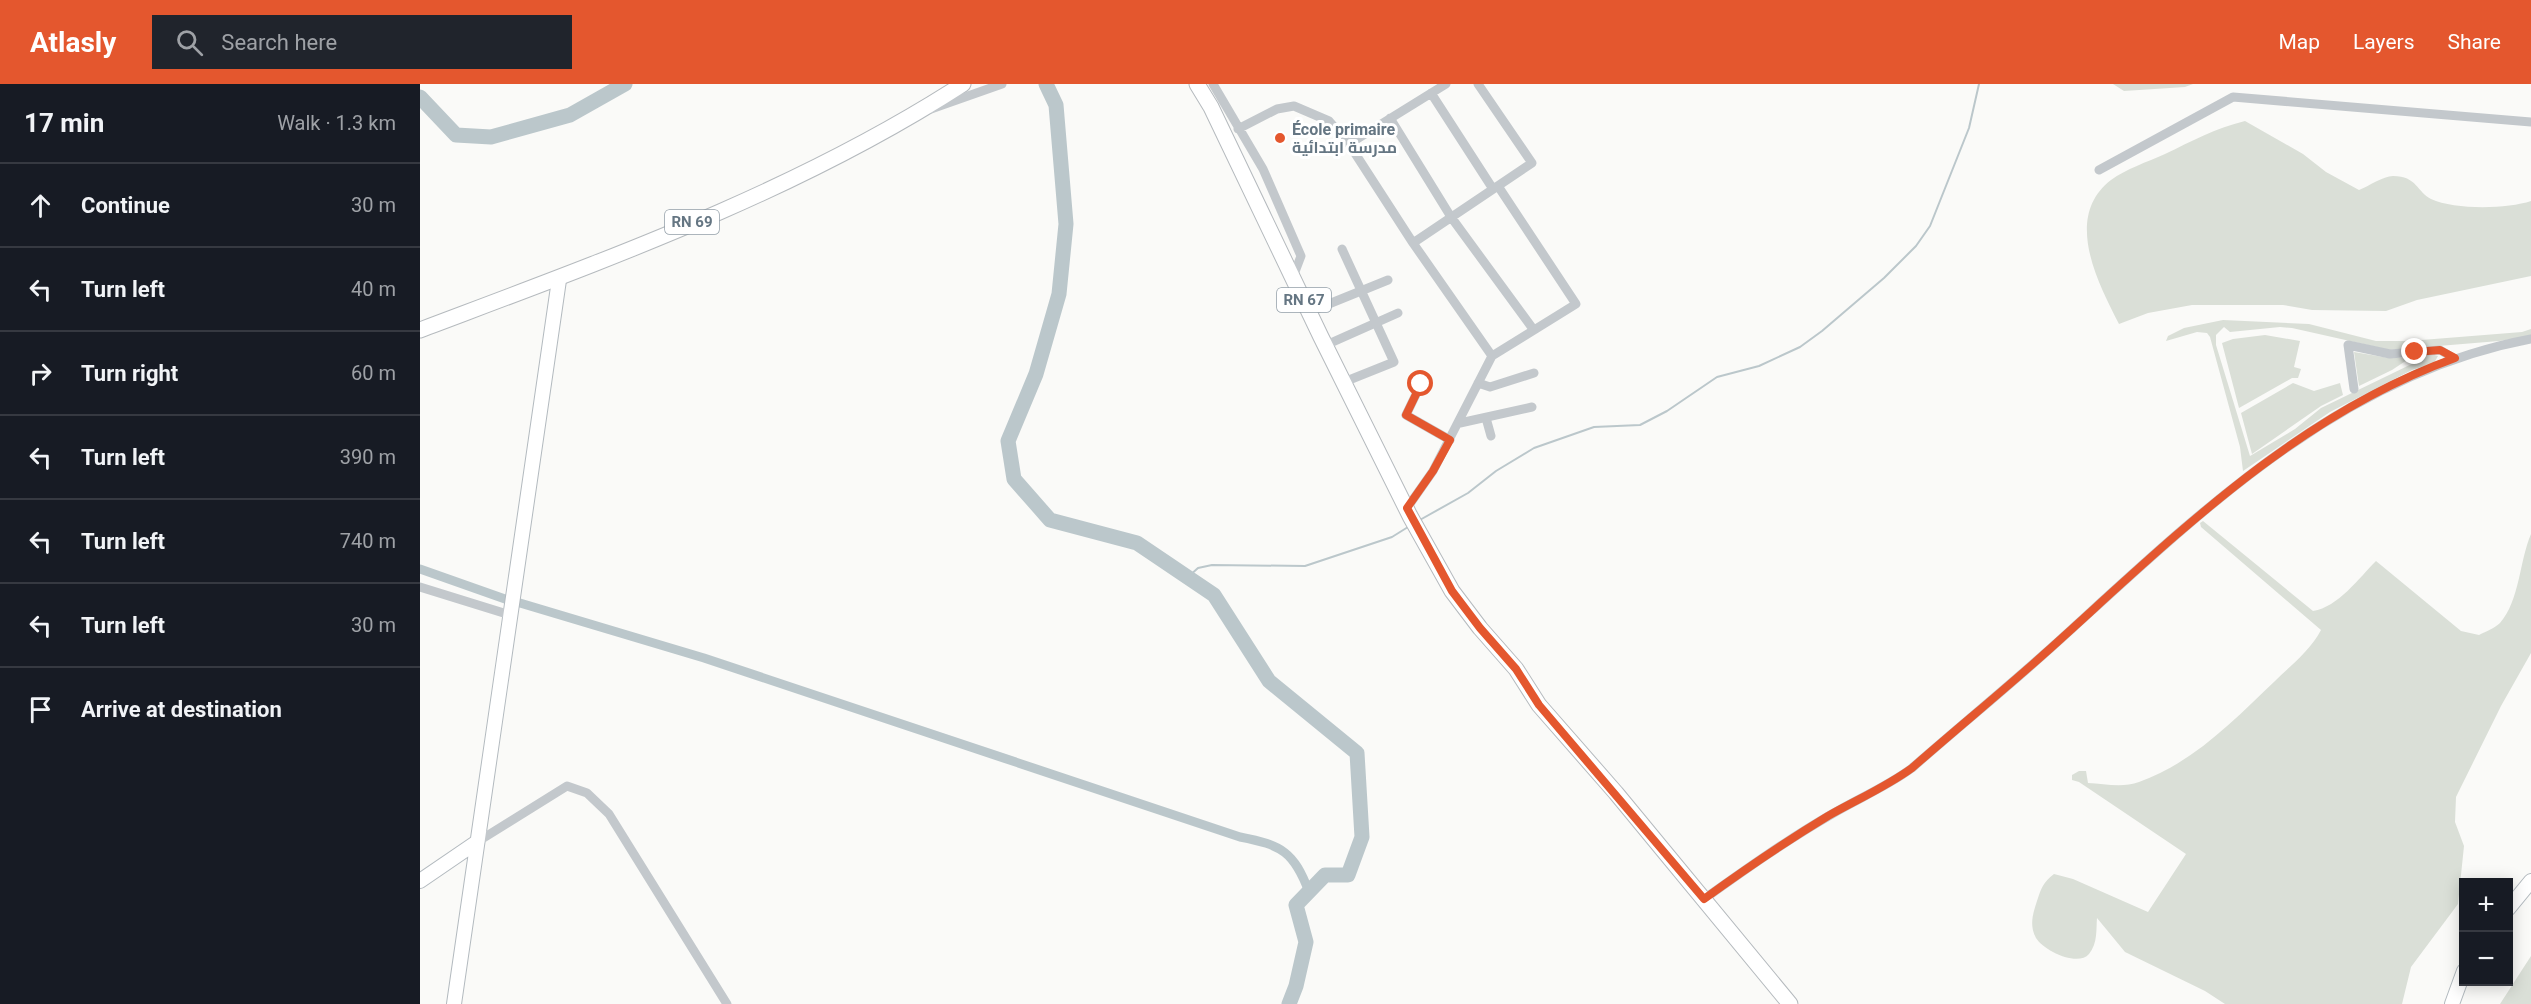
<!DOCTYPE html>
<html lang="en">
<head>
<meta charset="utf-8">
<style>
  body { margin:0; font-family:Roboto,Cairo,sans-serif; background:#20242c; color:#f1f3f6 }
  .controls { position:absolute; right:18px; bottom:18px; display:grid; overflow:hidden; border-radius:0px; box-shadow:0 3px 15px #0003 }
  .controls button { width:54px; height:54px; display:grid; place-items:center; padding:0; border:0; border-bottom:2px solid #363941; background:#171b24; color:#f1f3f6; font:30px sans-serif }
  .stop { position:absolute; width:18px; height:18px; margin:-14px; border:4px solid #e4572e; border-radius:50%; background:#fff }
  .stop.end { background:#e4572e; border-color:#fff; box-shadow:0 2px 6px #0008 }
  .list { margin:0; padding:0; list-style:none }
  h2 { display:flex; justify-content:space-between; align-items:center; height:78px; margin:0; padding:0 24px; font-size:26px }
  h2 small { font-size:20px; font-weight:400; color:#9ea1a6 }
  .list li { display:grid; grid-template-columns:39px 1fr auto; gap:18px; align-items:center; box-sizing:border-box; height:84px; padding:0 24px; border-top:2px solid #363941 }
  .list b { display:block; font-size:22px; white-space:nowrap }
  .list em { font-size:20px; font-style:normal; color:#9ea1a6 }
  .icon { flex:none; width:33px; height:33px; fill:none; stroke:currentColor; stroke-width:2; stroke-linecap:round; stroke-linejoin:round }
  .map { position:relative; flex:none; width:2111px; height:920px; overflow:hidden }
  header { display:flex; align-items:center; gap:36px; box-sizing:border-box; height:84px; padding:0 30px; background:#e4572e; color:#fff }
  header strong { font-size:28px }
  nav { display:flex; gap:33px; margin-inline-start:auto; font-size:21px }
  .search { width:420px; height:54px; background:#20242c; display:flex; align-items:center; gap:15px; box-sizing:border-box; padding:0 21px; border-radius:0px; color:#9ea1a6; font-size:22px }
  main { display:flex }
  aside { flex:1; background:#171b24 }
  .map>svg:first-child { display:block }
  .green { fill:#dadfd7 }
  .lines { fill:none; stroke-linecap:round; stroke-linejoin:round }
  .stream { stroke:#bbc7cb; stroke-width:2 }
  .canal { stroke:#bbc7cb; stroke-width:9 }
  .river { stroke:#bbc7cb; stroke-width:15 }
  .secondary-casing { stroke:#b3babf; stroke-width:16 }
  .primary-casing { stroke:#b5babe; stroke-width:17 }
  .minor { stroke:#c3c8cc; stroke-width:9 }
  .secondary { stroke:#fff; stroke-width:14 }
  .primary { stroke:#fff; stroke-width:15 }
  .route { stroke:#e4572e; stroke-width:8 }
  .poi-dot { fill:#e4572e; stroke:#fff; stroke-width:2 }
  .labels { text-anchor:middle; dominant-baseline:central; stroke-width:6; stroke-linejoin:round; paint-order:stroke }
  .shield { fill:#fff; stroke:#939fa8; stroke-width:1.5 }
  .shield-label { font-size:15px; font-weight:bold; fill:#657683 }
  .poi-label { font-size:16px; font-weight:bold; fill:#657683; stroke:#fff; text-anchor:start }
</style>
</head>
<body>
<header>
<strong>Atlasly</strong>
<div class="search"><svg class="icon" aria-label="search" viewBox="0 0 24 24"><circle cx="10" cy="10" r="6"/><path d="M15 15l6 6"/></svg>Search here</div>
<nav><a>Map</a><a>Layers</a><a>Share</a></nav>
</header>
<main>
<aside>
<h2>17 min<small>Walk · 1.3 km</small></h2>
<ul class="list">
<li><svg class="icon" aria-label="ahead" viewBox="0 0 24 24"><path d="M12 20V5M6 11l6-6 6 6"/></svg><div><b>Continue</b></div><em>30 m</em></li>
<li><svg class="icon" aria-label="left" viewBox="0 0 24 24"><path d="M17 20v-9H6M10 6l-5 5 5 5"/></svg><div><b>Turn left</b></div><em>40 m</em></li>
<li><svg class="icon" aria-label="right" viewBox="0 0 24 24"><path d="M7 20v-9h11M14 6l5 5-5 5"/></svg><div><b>Turn right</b></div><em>60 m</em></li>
<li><svg class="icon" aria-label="left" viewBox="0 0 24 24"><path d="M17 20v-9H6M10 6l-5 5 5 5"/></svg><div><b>Turn left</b></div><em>390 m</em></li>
<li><svg class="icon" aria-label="left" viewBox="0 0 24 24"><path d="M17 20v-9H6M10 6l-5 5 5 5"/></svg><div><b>Turn left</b></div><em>740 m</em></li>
<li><svg class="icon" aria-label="left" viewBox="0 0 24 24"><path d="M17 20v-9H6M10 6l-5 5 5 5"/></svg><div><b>Turn left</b></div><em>30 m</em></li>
<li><svg class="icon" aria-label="arrive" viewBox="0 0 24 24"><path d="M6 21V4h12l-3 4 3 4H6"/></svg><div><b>Arrive at destination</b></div></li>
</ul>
</aside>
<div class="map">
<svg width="2111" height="920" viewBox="0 0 2111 920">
  <rect width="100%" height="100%" fill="#fafaf8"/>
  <path class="green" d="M1693,0H1773L1765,3L1704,7Z
    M1825,37L1883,70L1906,88L1939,106C1949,102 1963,92 1973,92C1997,92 1997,108 2011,115C2035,126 2087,125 2111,117V192L1997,216L1966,227L1892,226L1863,221H1772L1728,229L1699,240C1678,199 1643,133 1691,96C1706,85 1727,78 1745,70C1772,57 1796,44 1825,37Z
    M1803,236L1889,240L1956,257H1989L2102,248L2111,245V252L2079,257L1970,266L1872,244L1860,243L1810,248L1804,243L1796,251V261L1830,372L1875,345L1901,324L2000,276L2008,269L2018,272L2014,279L1992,286L1910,328L1823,387L1820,363L1790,253L1787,249L1777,248L1746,257L1748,252L1764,244Z
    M1845,251L1880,257L1874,283L1881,285L1878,294H1872L1819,324L1802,259L1813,255Z
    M1934,268L1969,274H1990L1972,286L1939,302Z
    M1873,299L1894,307L1920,299L1923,311L1901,322L1832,370L1821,329Z
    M1783,437L1893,527C1918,523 1939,494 1956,477L2041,547L2059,551C2065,548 2075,544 2080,539C2100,516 2099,478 2111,450V569L2081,622L2036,713L2035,738L2044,762L2038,820L1991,883L1982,920H1805L1785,907L1705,868L1677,834C1676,845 1678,859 1669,870C1658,883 1624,867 1616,854C1609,841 1613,829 1617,817C1621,805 1623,798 1634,790L1653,795L1728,828L1766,770L1659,698L1652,696V691L1659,687H1666L1668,699C1685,700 1703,704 1719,698C1773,679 1814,636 1855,597C1871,581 1890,567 1901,546L1781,443L1780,439Z
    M2111,872V920H2080Z"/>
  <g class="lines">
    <path class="stream" d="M998,437L1048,409L1076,387L1114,364L1174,343L1220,341L1247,327L1297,293L1339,282L1380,263L1402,247L1464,194L1496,162L1510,142L1549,44L1559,0
      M768,493L778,484L792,481L885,482L972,453L988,443"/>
    <path class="canal" d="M0,485L85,515
      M100,519L284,574L820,753C862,761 874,768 889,808"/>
    <path class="river" d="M626,0L636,21L646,140L639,210L616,290L588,357L594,395L630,436L717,459L794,511L849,597L937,669L942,753L928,791H905L876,821L886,858L876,902L869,920
      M0,13L36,51L71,53L150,31L205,0"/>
    <g class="secondary-casing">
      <path id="secondary" d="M0,797L57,758
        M2088,825L2111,797
        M34,920L139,196
        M2032,920L2044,887"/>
    </g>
    <g class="primary-casing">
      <path id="primary" d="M777,0L791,23L901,253L990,432L1032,507L1060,544L1096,585L1119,621L1196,709L1370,920
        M0,246C185,176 376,108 543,0"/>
    </g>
    <path class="minor" d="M793,0L843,85L881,172L873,193
      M1011,9L1073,105
      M511,25L582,0
      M970,34L1031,133L1113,245
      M818,45L857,25L874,22L909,37L929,60L993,159L1072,272
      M929,60L1026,0
      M1679,86L1813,13L2111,38
      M993,159L1112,79L1058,0
      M922,165L974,278L924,298
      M889,228L968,196
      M906,261L978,229
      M1058,299L1070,303L1114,289
      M1001,300L986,331L1030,356
      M1934,305L1928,261L1970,270L2020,266L2035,275
      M1066,334L1071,352
      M1040,339L1112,323
      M987,424L1013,387L1072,272L1156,220L1078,102
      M0,503L90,531
      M57,758L147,702L167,709L189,730L307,920
      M1284,815C1326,785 1367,756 1412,730C1439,714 1468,702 1492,684C1542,640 1594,598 1643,553C1780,428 1922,290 2111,255"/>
    <use href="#secondary" class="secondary"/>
    <use href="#primary" class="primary"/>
  </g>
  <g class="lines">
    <path class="route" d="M1001,300L986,331L1030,356L1013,387L987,424L1032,507L1060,544L1096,585L1119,621L1284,815C1324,786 1365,758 1408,732C1436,716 1466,703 1492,684C1542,640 1594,598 1643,553C1762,445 1880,330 2035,274L2020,266L1995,268"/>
  </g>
  <circle class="poi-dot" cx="860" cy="54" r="6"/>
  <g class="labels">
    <g class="shield">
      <rect x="245" y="126" width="54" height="24" rx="4.5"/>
      <rect x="857" y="204" width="54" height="24" rx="4.5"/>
    </g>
    <g class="shield-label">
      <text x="272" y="138">RN 69</text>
      <text x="884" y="216">RN 67</text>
    </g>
    <g class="poi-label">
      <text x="872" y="45">École primaire<tspan x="872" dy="18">مدرسة ابتدائية</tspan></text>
    </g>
  </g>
</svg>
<div class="controls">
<button>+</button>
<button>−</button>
</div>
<div class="stop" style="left:1001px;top:300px"></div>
<div class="stop end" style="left:1995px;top:268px"></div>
</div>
</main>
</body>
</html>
